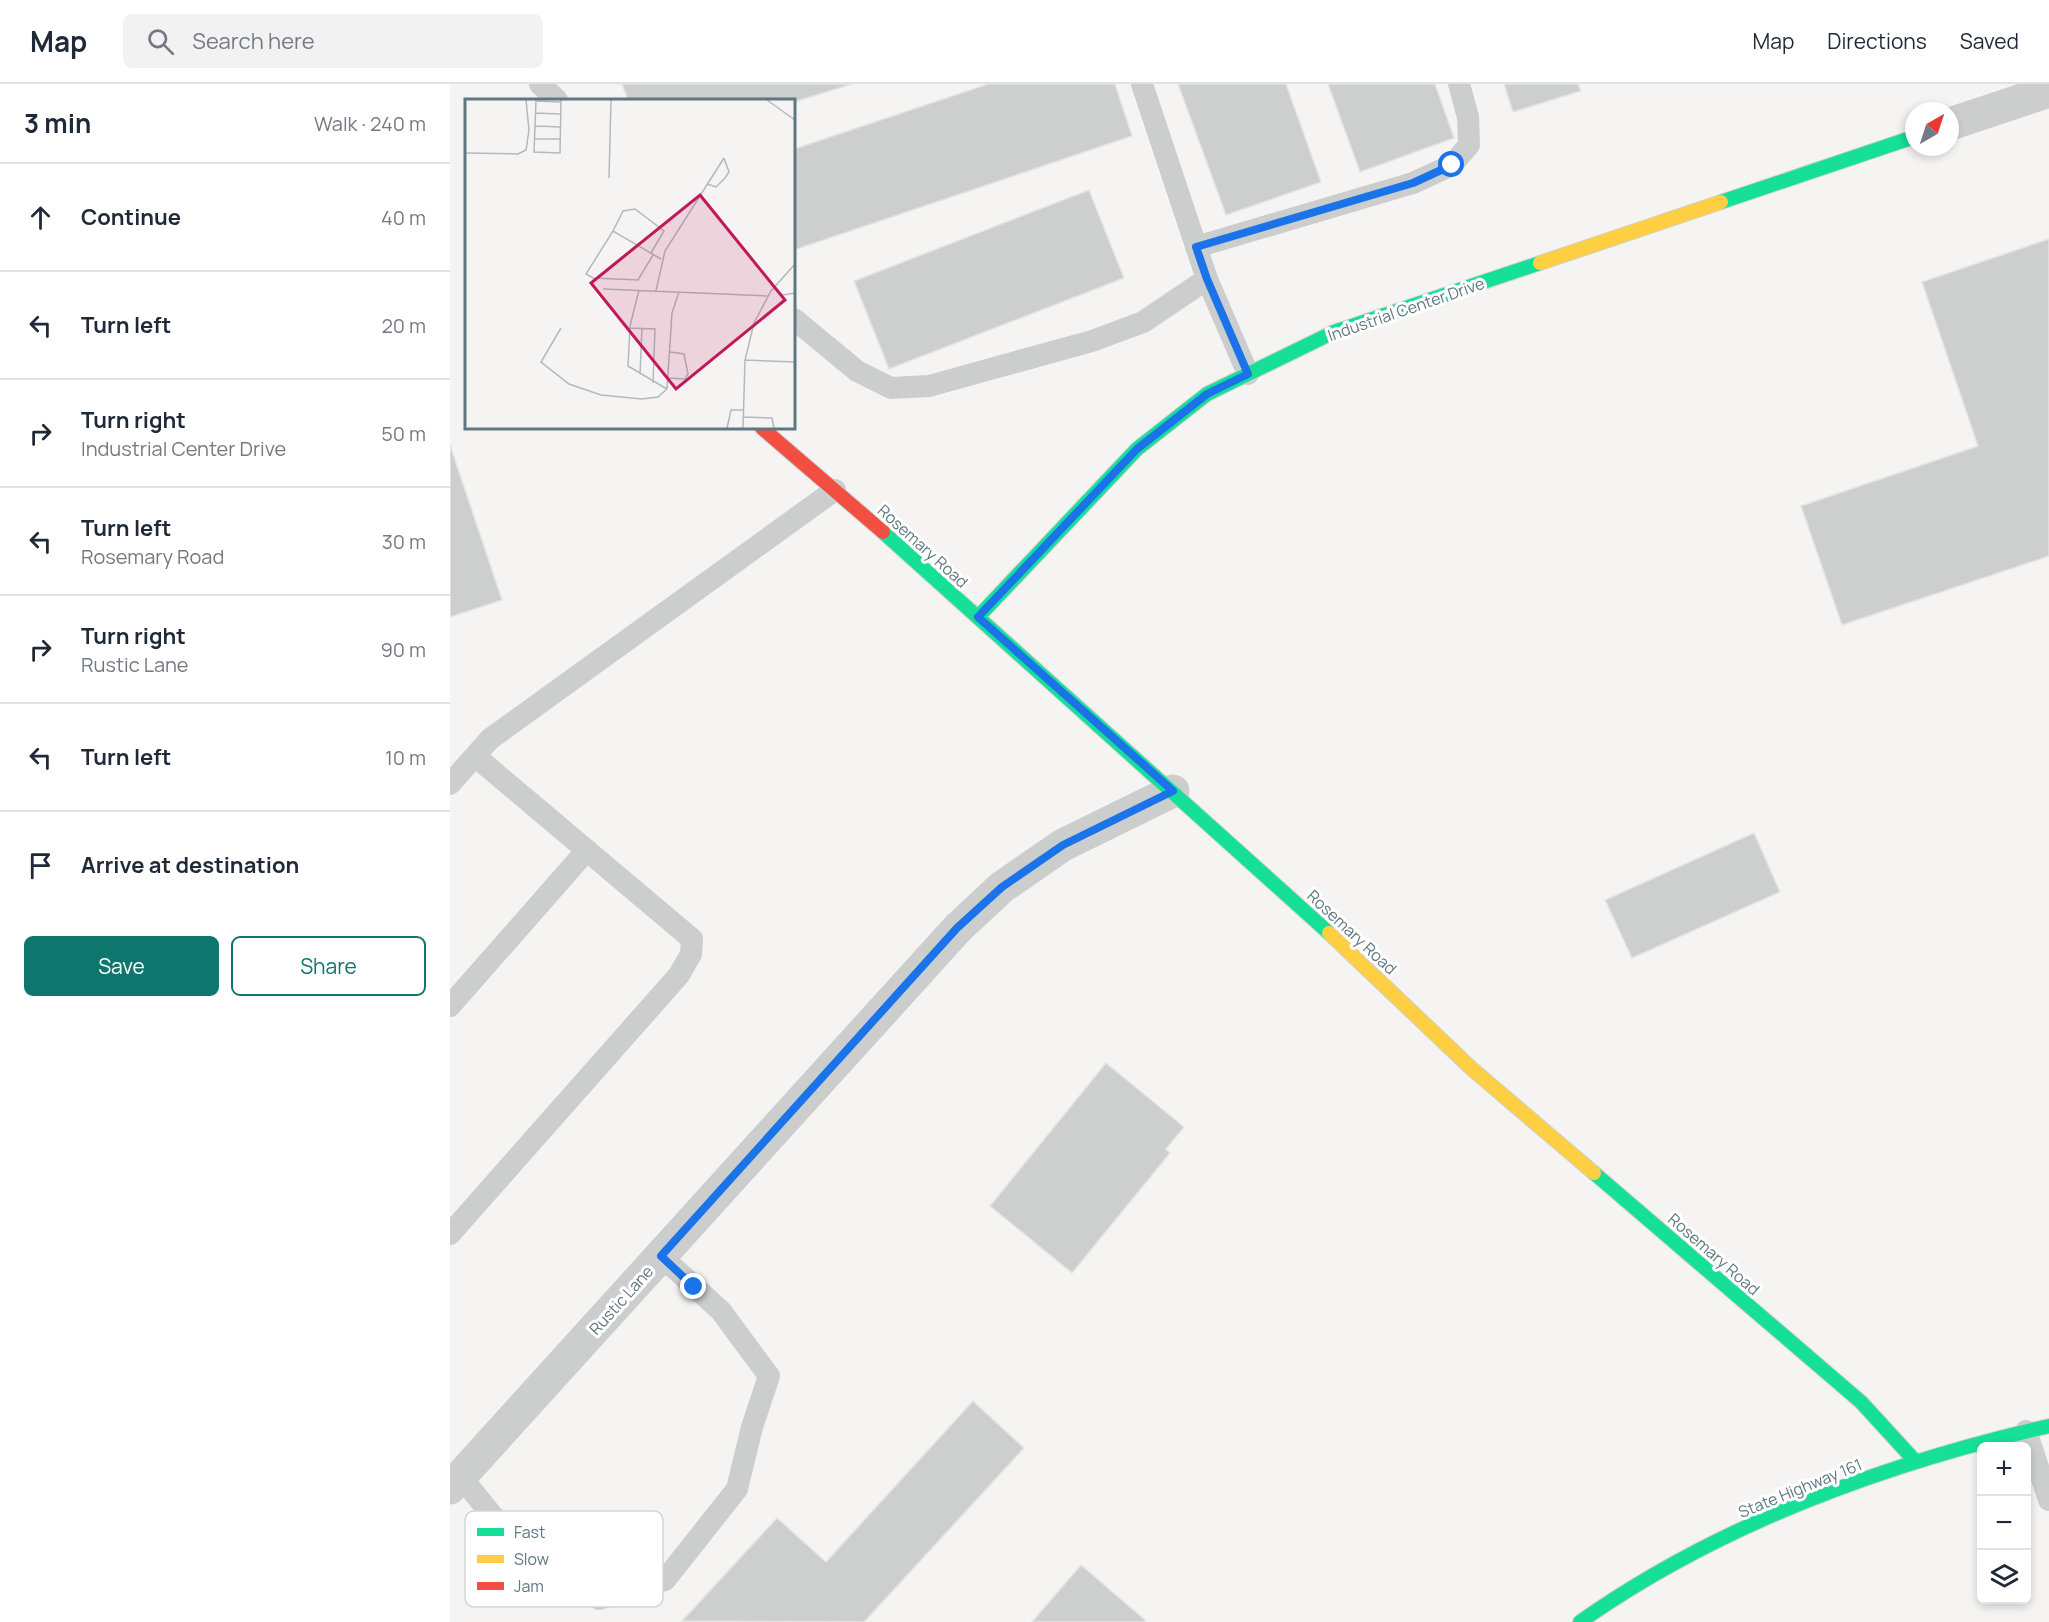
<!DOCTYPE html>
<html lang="en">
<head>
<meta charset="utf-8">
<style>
  body { margin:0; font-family:Manrope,sans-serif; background:#f2f2f3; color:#1f2937 }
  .controls { position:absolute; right:18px; bottom:18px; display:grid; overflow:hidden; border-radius:9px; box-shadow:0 3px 9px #0003 }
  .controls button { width:54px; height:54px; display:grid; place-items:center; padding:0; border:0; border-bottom:2px solid #e0e1e3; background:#fff; color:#1f2937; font:30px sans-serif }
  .compass { position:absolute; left:1455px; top:18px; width:54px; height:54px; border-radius:50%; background:#fff; box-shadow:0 3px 9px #0003; rotate:39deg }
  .stop { position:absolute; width:18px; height:18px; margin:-14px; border:4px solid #1a73e8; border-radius:50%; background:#fff }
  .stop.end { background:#1a73e8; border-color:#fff; box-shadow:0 2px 6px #0008 }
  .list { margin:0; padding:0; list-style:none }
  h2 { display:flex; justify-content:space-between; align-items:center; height:78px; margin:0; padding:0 24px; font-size:26px }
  h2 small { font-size:20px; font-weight:400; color:#747a83 }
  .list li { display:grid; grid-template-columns:39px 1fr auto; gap:18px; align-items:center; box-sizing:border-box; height:108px; padding:0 24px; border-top:2px solid #e0e1e3 }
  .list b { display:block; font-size:22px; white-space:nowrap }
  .list p { margin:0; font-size:20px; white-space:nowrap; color:#747a83 }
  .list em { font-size:20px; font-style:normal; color:#747a83 }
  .actions { display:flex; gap:12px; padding:18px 24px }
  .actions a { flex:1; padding:14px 0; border:2px solid #0f766e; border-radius:9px; text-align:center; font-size:21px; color:#0f766e }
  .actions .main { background:#0f766e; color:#fff }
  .icon { flex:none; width:33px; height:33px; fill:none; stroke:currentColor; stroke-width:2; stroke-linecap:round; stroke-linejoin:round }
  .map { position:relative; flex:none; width:1599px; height:1538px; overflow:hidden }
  header { display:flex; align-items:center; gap:36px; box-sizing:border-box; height:84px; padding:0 30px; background:#fff; border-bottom:2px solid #e0e1e3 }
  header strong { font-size:28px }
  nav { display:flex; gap:33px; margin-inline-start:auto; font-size:21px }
  .search { width:420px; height:54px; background:#f2f2f3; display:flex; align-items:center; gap:15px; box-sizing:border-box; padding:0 21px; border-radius:9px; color:#747a83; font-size:22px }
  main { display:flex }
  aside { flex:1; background:#fff }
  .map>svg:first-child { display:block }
  .building { fill:#cdcfcf; stroke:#e4e4e3; stroke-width:1.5 }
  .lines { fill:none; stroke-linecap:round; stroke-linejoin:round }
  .fast-casing { stroke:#ced1d2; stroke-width:16 }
  .slow-casing { stroke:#ced1d2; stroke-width:16 }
  .jam-casing { stroke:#ced1d2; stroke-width:16 }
  .lane { stroke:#cccece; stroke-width:22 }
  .street { stroke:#cccece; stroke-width:33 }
  .fast { stroke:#16e098; stroke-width:14 }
  .slow { stroke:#ffcf43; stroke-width:14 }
  .jam { stroke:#f24e42; stroke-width:14 }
  .route { stroke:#1a73e8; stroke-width:8 }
  .labels { text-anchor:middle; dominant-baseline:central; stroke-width:6; stroke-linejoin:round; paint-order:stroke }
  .street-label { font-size:16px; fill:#5f777f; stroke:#fff }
  .inset-road { fill:none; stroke:#b0babe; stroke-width:1.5 }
  .view { fill:#c2185b; fill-opacity:0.15; stroke:#c2185b; stroke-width:3 }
  .inset-edge { fill:none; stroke:#5f777f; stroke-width:3 }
  .key { fill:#fff; stroke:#cfd6d9; stroke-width:1.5 }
  .key-label { font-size:16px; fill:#5f777f }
</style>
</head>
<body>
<header>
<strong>Map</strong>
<div class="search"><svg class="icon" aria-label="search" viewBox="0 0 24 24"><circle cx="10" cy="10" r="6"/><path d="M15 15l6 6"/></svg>Search here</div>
<nav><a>Map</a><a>Directions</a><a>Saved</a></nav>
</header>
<main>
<aside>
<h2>3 min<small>Walk · 240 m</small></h2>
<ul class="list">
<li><svg class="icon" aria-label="ahead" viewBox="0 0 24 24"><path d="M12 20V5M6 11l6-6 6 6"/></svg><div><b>Continue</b></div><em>40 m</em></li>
<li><svg class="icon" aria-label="left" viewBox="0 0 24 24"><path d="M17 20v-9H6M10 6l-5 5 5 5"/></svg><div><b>Turn left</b></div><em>20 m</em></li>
<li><svg class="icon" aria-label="right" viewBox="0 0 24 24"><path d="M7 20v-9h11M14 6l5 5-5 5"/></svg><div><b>Turn right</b><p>Industrial Center Drive</p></div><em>50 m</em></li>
<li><svg class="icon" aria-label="left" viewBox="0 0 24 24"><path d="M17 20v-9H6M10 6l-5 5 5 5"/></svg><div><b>Turn left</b><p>Rosemary Road</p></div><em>30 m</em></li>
<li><svg class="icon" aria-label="right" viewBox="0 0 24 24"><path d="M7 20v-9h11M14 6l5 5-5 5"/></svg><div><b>Turn right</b><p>Rustic Lane</p></div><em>90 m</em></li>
<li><svg class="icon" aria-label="left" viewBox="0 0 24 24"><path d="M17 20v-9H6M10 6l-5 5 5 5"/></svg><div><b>Turn left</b></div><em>10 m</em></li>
<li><svg class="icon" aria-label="arrive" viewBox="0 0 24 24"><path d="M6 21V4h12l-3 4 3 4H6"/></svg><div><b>Arrive at destination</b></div></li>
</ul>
<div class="actions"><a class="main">Save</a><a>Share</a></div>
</aside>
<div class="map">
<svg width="1599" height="1538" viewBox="0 0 1599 1538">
  <rect width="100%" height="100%" fill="#f5f4f3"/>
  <path class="building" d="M172,0H402L344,18V16H178Z
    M538,0H665L682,52L344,166V65Z
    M728,0H836L871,98L776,131Z
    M878,0H985L1004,54L910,88Z
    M1054,0H1128L1131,7L1063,28Z
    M639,106L674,194L439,285L404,197Z
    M1599,155V472L1392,541L1351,422L1528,362L1472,198Z
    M0,361L52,516L0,533Z
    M1304,749L1330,808L1182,874L1155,816Z
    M656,979L734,1043L716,1065L720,1069L622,1189L540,1122Z
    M523,1317L574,1364L414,1538L232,1537L327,1434L376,1478Z
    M631,1481L695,1536L694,1538H582Z"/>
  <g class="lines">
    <g class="fast-casing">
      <path id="fast" d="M1271,118L1464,53
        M433,448L879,849
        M528,533L687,365L757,310L884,248L1090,179
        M1144,1089L1411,1318L1466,1378
        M1130,1538C1269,1440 1434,1380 1599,1342"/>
    </g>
    <g class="slow-casing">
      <path id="slow" d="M1090,179L1271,118
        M879,849L1021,984L1144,1089"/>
    </g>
    <g class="jam-casing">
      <path id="jam" d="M312,344L433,448"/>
    </g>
    <path class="lane" d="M90,0L107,16
      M692,0L757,195L798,290
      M746,163L963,99L1002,81L1019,61L1018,33L1009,0
      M344,235L407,287L441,304L479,302L642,257L693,238L757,195
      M0,700L40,655L385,406
      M0,922L137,766
      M0,1150L229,891L241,870L242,855L25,672
      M1576,1347L1599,1416
      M11,1393L77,1474L149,1515L215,1496L287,1405L302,1343L319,1292L271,1227L211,1172"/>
    <path class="street" d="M1500,40L1599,7
      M0,1404L508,844L552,803L613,761L723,707"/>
    <use href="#fast" class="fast"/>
    <use href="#slow" class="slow"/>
    <use href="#jam" class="jam"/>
  </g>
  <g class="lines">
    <path class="route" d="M244,1203L211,1172L507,844L552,803L613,761L723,707L528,533L687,365L757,310L798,290L757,195L746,163L963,99L1002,81"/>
  </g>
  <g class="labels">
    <g class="street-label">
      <text transform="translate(956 225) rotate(-19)">Industrial Center Drive</text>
      <text transform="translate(473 462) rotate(42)">Rosemary Road</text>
      <text transform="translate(902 848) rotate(43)">Rosemary Road</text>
      <text transform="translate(1264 1170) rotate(41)">Rosemary Road</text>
      <text transform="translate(171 1216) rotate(-48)">Rustic Lane</text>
      <text transform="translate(1350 1404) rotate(-22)">State Highway 161</text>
    </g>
  </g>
  <g transform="translate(15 15)">
    <rect width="330" height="330" fill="#f5f4f3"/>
    <path class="inset-road" d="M71,1L69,53L95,54L96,1M302,1L330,21M71,2L96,3M70,14L96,15M70,27L96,28M70,40H96M0,54L53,55L61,51L64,31L61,1M144,79L146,1M242,85L251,88L260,79L264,73L259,59M148,132L158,112L170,110L199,132L186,154M188,156L173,181L128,179L121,175L148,132L196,160M308,189L318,196L330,194M138,190L302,197M174,191L165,227L163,267L202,290M191,192L200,152L259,59M96,229L76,263L104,285L136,296L177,300L193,298L202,290M165,229L190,230L188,284M280,261L330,263M175,275L177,229M203,279L220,280L223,275L219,255L205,253M202,290L207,214L214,193M279,318L307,319L309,329M262,329L266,311H279M278,329L280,261L289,224L306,192L330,165"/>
    <path class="view" d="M235,96L320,201L211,290L126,184Z"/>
    <rect width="330" height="330" class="inset-edge"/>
  </g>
  <rect x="15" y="1427" width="198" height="96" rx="9" class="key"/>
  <rect x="27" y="1444" width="27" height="8" fill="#16e098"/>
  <rect x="27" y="1471" width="27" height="8" fill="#ffcf43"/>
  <rect x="27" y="1498" width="27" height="8" fill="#f24e42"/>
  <g class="key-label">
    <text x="64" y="1454">Fast</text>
    <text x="64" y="1481">Slow</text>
    <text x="64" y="1508">Jam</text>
  </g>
</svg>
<div class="controls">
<button>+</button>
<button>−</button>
<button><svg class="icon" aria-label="layers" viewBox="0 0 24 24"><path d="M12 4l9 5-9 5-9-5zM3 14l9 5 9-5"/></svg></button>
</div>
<svg class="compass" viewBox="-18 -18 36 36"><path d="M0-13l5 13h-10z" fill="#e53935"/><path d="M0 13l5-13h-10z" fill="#747a83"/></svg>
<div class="stop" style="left:1002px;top:81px"></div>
<div class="stop end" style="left:244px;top:1203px"></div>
</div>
</main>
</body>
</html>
